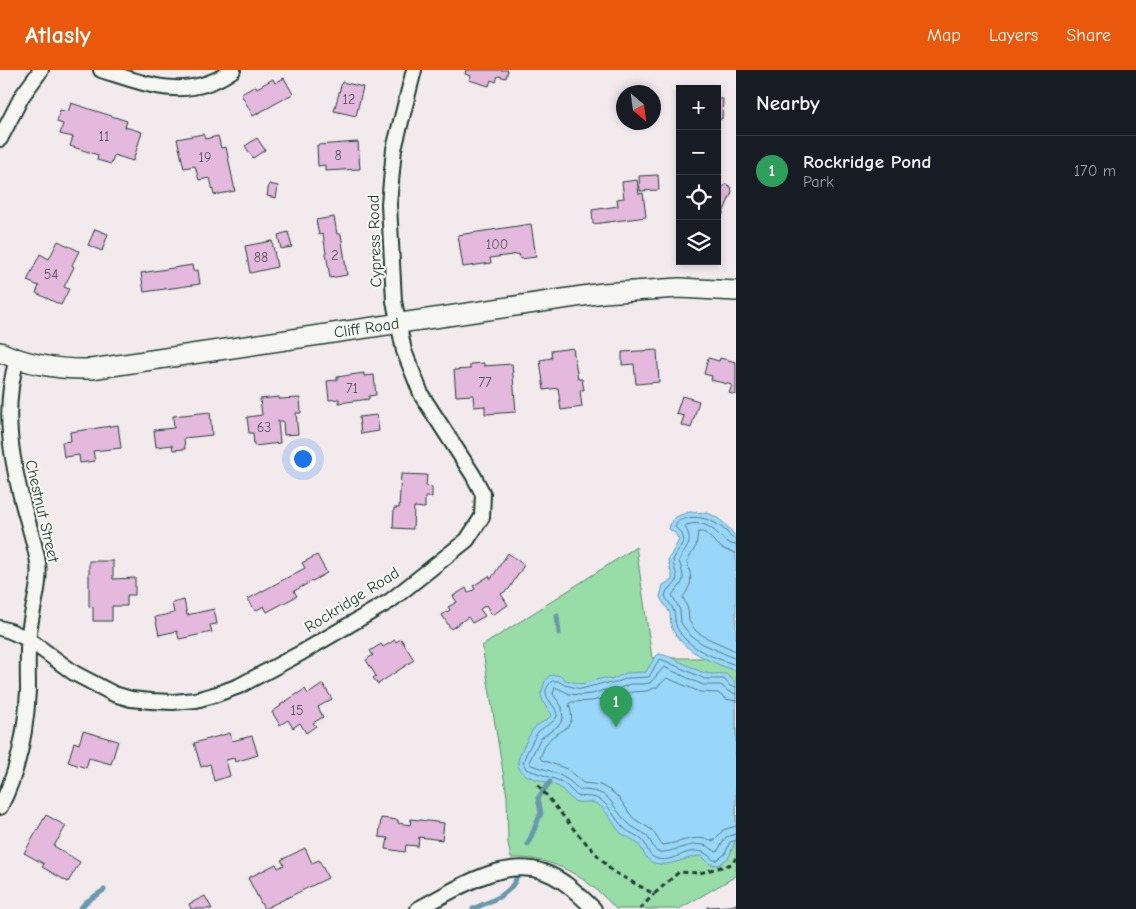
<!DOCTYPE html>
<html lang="en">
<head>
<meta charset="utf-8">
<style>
  body { margin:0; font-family:"Comic Neue",sans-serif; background:#20242c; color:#f1f3f6 }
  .controls { position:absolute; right:15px; top:15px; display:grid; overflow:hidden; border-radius:0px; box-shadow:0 2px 8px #0003 }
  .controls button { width:45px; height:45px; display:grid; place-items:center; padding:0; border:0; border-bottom:1px solid #363941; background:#171b24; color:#f1f3f6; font:25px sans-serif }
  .compass { position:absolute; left:616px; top:15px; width:45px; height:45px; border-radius:50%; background:#171b24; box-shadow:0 2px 8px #0003; rotate:151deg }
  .you { position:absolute; left:302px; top:388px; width:18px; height:18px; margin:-12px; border:4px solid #fff; border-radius:50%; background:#1a73e8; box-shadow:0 0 0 8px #1a73e833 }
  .badge { display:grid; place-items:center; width:32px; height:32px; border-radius:50%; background:#ea580c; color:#fff; font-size:16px; font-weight:700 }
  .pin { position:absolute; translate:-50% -41px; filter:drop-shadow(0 1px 2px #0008) }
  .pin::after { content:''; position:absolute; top:26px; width:18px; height:15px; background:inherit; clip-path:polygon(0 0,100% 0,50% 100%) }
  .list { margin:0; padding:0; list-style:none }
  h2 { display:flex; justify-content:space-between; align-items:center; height:65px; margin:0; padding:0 20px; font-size:21px }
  h2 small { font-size:16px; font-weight:400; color:#9ea1a6 }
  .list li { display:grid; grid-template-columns:32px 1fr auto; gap:15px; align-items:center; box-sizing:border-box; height:70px; padding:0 20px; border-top:1px solid #363941 }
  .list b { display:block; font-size:19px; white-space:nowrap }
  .list p { margin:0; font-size:16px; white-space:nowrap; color:#9ea1a6 }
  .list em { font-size:16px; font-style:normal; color:#9ea1a6 }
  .icon { flex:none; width:28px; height:28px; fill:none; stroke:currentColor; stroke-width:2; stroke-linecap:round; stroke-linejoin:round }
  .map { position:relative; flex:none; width:736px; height:839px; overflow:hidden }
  header { display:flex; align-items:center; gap:30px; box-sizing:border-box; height:70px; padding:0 25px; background:#ea580c; color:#fff }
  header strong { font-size:24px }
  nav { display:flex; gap:28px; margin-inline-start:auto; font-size:18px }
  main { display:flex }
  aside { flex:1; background:#171b24 }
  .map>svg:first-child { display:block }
  .green { fill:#98dca8; stroke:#5c8c6e }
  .water { fill:#99d7fa; stroke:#6899ab }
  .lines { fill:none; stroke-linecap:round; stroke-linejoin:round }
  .shore { stroke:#507b83; stroke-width:1 }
  .stream { stroke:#6899ab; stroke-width:5 }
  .building { fill:#e5b9dd; stroke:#1f3d34 }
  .street-casing { stroke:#1f3d34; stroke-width:18 }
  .secondary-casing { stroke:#1f3d34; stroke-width:22 }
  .path { stroke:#1f3d34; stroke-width:3; stroke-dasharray:5 4; stroke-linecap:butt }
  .street { stroke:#f6f6f2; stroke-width:14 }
  .secondary { stroke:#f6f6f2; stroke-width:19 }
  .labels { text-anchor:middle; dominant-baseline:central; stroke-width:4; stroke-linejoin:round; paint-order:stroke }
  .number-label { font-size:14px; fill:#505c5e }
  .street-label { font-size:16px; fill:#1f3d34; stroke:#f6f6f2 }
</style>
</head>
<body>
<header>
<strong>Atlasly</strong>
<nav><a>Map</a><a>Layers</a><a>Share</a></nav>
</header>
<main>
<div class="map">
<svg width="736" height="839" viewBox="0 0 736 839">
  <rect width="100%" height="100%" fill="#f3eaee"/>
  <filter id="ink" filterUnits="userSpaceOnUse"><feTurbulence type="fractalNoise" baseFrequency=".02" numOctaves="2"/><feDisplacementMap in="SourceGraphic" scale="10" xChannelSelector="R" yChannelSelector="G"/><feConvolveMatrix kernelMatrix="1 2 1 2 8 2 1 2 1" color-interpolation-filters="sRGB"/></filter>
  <g filter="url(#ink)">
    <path class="green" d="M636,477L652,588H736V806L679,839H616C588,808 554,786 511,788L508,773L507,726L482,576Z"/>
    <path class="water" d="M690,442C695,443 701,442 707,443C718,446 729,457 736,467V601C714,593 686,583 674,562C670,556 671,551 670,544C668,537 662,533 660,527L663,515L672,510V506L668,490L679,470L675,463L669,459C671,447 679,445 690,442Z
      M659,584C671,585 692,599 705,603C712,605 719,603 726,604L736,613V769L729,787L719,795L710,794L702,786C686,786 670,798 654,793C644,790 644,779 637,773C633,769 626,767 621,763C612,754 608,740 597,734C589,730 581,734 574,731C568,727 564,719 557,716C545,709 518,710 518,692C517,688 531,662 534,658C540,653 548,650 552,645L543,632L541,624L545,611L549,606L555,605L561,606L566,610L581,614L604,608L611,610L626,603L646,602L655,587Z"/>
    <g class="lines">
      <path class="shore" d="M736,469C730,468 730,466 727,462C713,449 696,443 678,451L675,457L682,464L684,470L673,490C674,505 684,510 667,520L665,526C667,531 671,534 673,539C676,545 674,552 677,558C688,579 715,588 736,595
        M736,475C718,474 716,447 686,455L685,457C695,474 685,477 679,491C685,512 686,509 672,525L680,540L681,553L691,566L703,574L736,589
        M736,483L723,479L704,462H698L696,476L687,492C692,508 693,513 683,527L688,539L689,551L696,561L707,568L736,581
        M736,617L730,616L724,609H705L661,589L658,591L649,607L628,608L612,614L604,613L581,619L565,615L558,611H552C536,626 557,633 557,646C553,654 544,656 538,662C535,665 524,688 523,692L526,699L560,711L567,716L577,726C583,727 590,726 596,728C610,733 614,749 624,758C630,764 638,765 643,771C647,776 648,784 653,787C673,799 694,766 713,790H717L725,784L730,772L736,770
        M736,624L728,621L721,615H703L664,597L650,613L643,614H630L613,621L604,620L592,624L580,625L570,624L555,617L553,624L562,637L563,649L559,655L540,669L529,692L531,695C551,701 566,705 579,720C614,720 608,734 628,753C633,759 641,760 647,766C651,771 653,778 657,782C673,784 691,770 707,776C710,777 714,781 717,782L726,767L736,764
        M736,631L726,629L718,623L700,622L667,608L657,617L647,621L632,622L622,626L612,628H604L592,631L571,632L569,634C579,663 556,658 547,673C544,677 542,683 540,688L542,690L567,699L583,713L600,715L611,721L619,728L633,748L652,760L662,775C682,773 693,764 714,771L723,760L736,756"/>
      <path class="stream" d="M557,546L559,563
        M528,774L541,743L538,728L550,712
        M80,839L86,832L104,820
        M473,839C489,831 508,827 516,809"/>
    </g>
    <path class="building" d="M466,0H508L506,8L498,6L496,12L491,10L489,16L469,10L471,6L465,4Z
      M284,8L293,24L253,46L241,24L256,16L257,18L273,9L275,13Z
      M342,12L363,17L356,46L334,41Z
      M717,29H723L722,49H717Z
      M71,33L127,51L125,57L142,62L133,91L114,85L111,94L97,90L98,85L70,76L73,67L60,64L63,54L57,52L60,40L68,42Z
      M203,64L205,69L218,66L221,78L226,77L235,121L214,125L210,108L199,110L195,96L184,98L177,69Z
      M257,68L265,80L253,88L245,76Z
      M358,72L360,99L325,101V95L318,96L317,75Z
      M658,105L659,120L640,121L639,106Z
      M637,110L639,124L643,123L646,147L593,154L592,140L618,136L617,129L624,128L622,112Z
      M269,114L278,116L276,128L267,126Z
      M726,114L731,117L732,122L718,155L717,116L722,118Z
      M334,147L337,164H341L347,205L330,208L323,164L319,165L316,150Z
      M531,154L536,187L520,189L519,184L490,188L491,193L463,197L458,165Z
      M95,159L108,164L102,181L88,175Z
      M288,162L292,177L281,179L278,165Z
      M58,171L79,181L72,195L74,197L64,217L69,219L61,235L36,223L39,216L27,211L40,184L49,189Z
      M272,171L277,197L250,203L245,176Z
      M192,195L193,201L198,200L200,214L144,222L141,203Z
      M573,278L578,309H582L584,320H580L582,337L561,340L558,318L544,320L540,290L552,288L551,281Z
      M657,280L659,312L636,314L634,294L622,295V282Z
      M708,288L719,291L720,288L736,292V325L729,323L732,315L711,310L712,306L704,304Z
      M484,293V296L512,294L516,342L485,344V336L474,337L473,325L456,326L454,300L470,299V294Z
      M364,303V306L374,305L376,325L369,326V329L339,333V329L329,330L327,311L337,310V307Z
      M682,326L699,331L691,358L681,355L684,346L676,344Z
      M279,327V329L300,328L301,343H296L298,364L284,365L283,351H278L280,373L254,376L253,363H249L247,347L262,345L260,329Z
      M210,342L212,365L184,368L185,379L173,380L172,375L156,377L154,360L174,358L173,346Z
      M377,345L379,361L361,364L359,347Z
      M118,355L121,378L93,381L95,391L80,393L79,385L64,387L62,372L71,371L70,362Z
      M401,404L427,405L426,416L432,417V427H425V438L414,437L413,459L393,458L394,438H399Z
      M508,483L524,495L509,519L501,524L508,535L492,545L486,535L480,539L485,546L472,553L468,547L451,559L442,545L450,540L448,537L457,532L453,526L466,518L468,523L475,519L473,516L489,506L491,509Z
      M317,485L327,503L294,521L297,526L267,542L264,536L255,541L248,529L305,498L302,493Z
      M89,491H113V509L135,508V525H127V536H112V551H93V537L89,536Z
      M184,530L187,545L214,539L217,554L210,555L212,562L179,569L177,561L159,565L155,547L174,543L172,533Z
      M401,569L414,590L378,614L373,608L376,606L366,590L373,585L370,581L381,574L383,577L395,570L396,572Z
      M323,614L332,629L318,637L323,647L313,653L316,656L306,663L300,653L293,658L288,650L280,655L272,642L281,636L280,635L305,619L308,624Z
      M83,661L118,671L111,694L89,688L86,698L68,692L74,672L79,674Z
      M230,663L232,671L252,666L258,685L235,692L234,688L226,690L230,706L214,711L210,694L201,697L194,673Z
      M46,745L66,756L54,776L80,792L68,812L42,797L44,794L24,783Z
      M381,748L398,750V753L410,755L411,749L444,753L442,770L419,767L418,776L406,775L405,782L386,779L388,768L379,767Z
      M305,778L312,793L319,790L328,808L264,839L248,808L276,794L278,798L284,795L281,790Z
      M205,826L212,839H191L189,834Z
      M736,834V839H707V837L731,836Z"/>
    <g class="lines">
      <g class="street-casing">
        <path id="street" d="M101,0C149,15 188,32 233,0
          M0,69L22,26L41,0
          M0,558L10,561L28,569L74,603L114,624L131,629L151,631L173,632L196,630L217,624L239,616L301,583L390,531L467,470L482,447L483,424L473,405L422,326L404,281L394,231L389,134L394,79L414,0
          M0,737C19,701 26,661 28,621C28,602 27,583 29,564C31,541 41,516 38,493C35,474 29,456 24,438C11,389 2,339 17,289
          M418,839C455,820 501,787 544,802C564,809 579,825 594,839"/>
      </g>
      <g class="secondary-casing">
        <g id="secondary">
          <path id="s1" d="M0,282C30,295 58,300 91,299L603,223L679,218L736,221"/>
        </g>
      </g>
      <path class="path" d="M538,715L576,762L612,801L654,824L679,802L700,803L732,794L736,788
        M640,839L654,824"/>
      <use href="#street" class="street"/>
      <use href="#secondary" class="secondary"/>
    </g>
  </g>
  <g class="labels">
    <g class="number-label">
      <text x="349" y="29">12</text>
      <text x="104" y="66">11</text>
      <text x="338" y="85">8</text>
      <text x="205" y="87">19</text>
      <text x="497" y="174">100</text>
      <text x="335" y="185">2</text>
      <text x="261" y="187">88</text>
      <text x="51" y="204">54</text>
      <text x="485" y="312">77</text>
      <text x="352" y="318">71</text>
      <text x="264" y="357">63</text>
      <text x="297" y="640">15</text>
    </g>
    <g class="street-label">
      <text transform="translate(375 171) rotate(-92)">Cypress Road</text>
      <text stroke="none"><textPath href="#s1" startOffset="372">Cliff Road</textPath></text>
      <text transform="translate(42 441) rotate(77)">Chestnut Street</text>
      <text transform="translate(352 530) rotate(-32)">Rockridge Road</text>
    </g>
  </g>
</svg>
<div class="controls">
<button>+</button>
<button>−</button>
<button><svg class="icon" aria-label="locate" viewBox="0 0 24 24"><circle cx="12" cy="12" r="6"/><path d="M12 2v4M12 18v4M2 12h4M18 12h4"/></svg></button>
<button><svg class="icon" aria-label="layers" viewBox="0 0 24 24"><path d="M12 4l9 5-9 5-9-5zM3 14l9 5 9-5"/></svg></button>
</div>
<svg class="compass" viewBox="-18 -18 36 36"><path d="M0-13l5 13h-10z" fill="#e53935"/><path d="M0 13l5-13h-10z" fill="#9ea1a6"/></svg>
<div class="you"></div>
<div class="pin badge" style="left:616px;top:657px;background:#2e9e5b">1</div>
</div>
<aside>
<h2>Nearby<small></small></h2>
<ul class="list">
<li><span class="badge" style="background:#2e9e5b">1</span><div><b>Rockridge Pond</b><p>Park</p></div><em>170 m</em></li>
</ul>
</aside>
</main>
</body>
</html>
